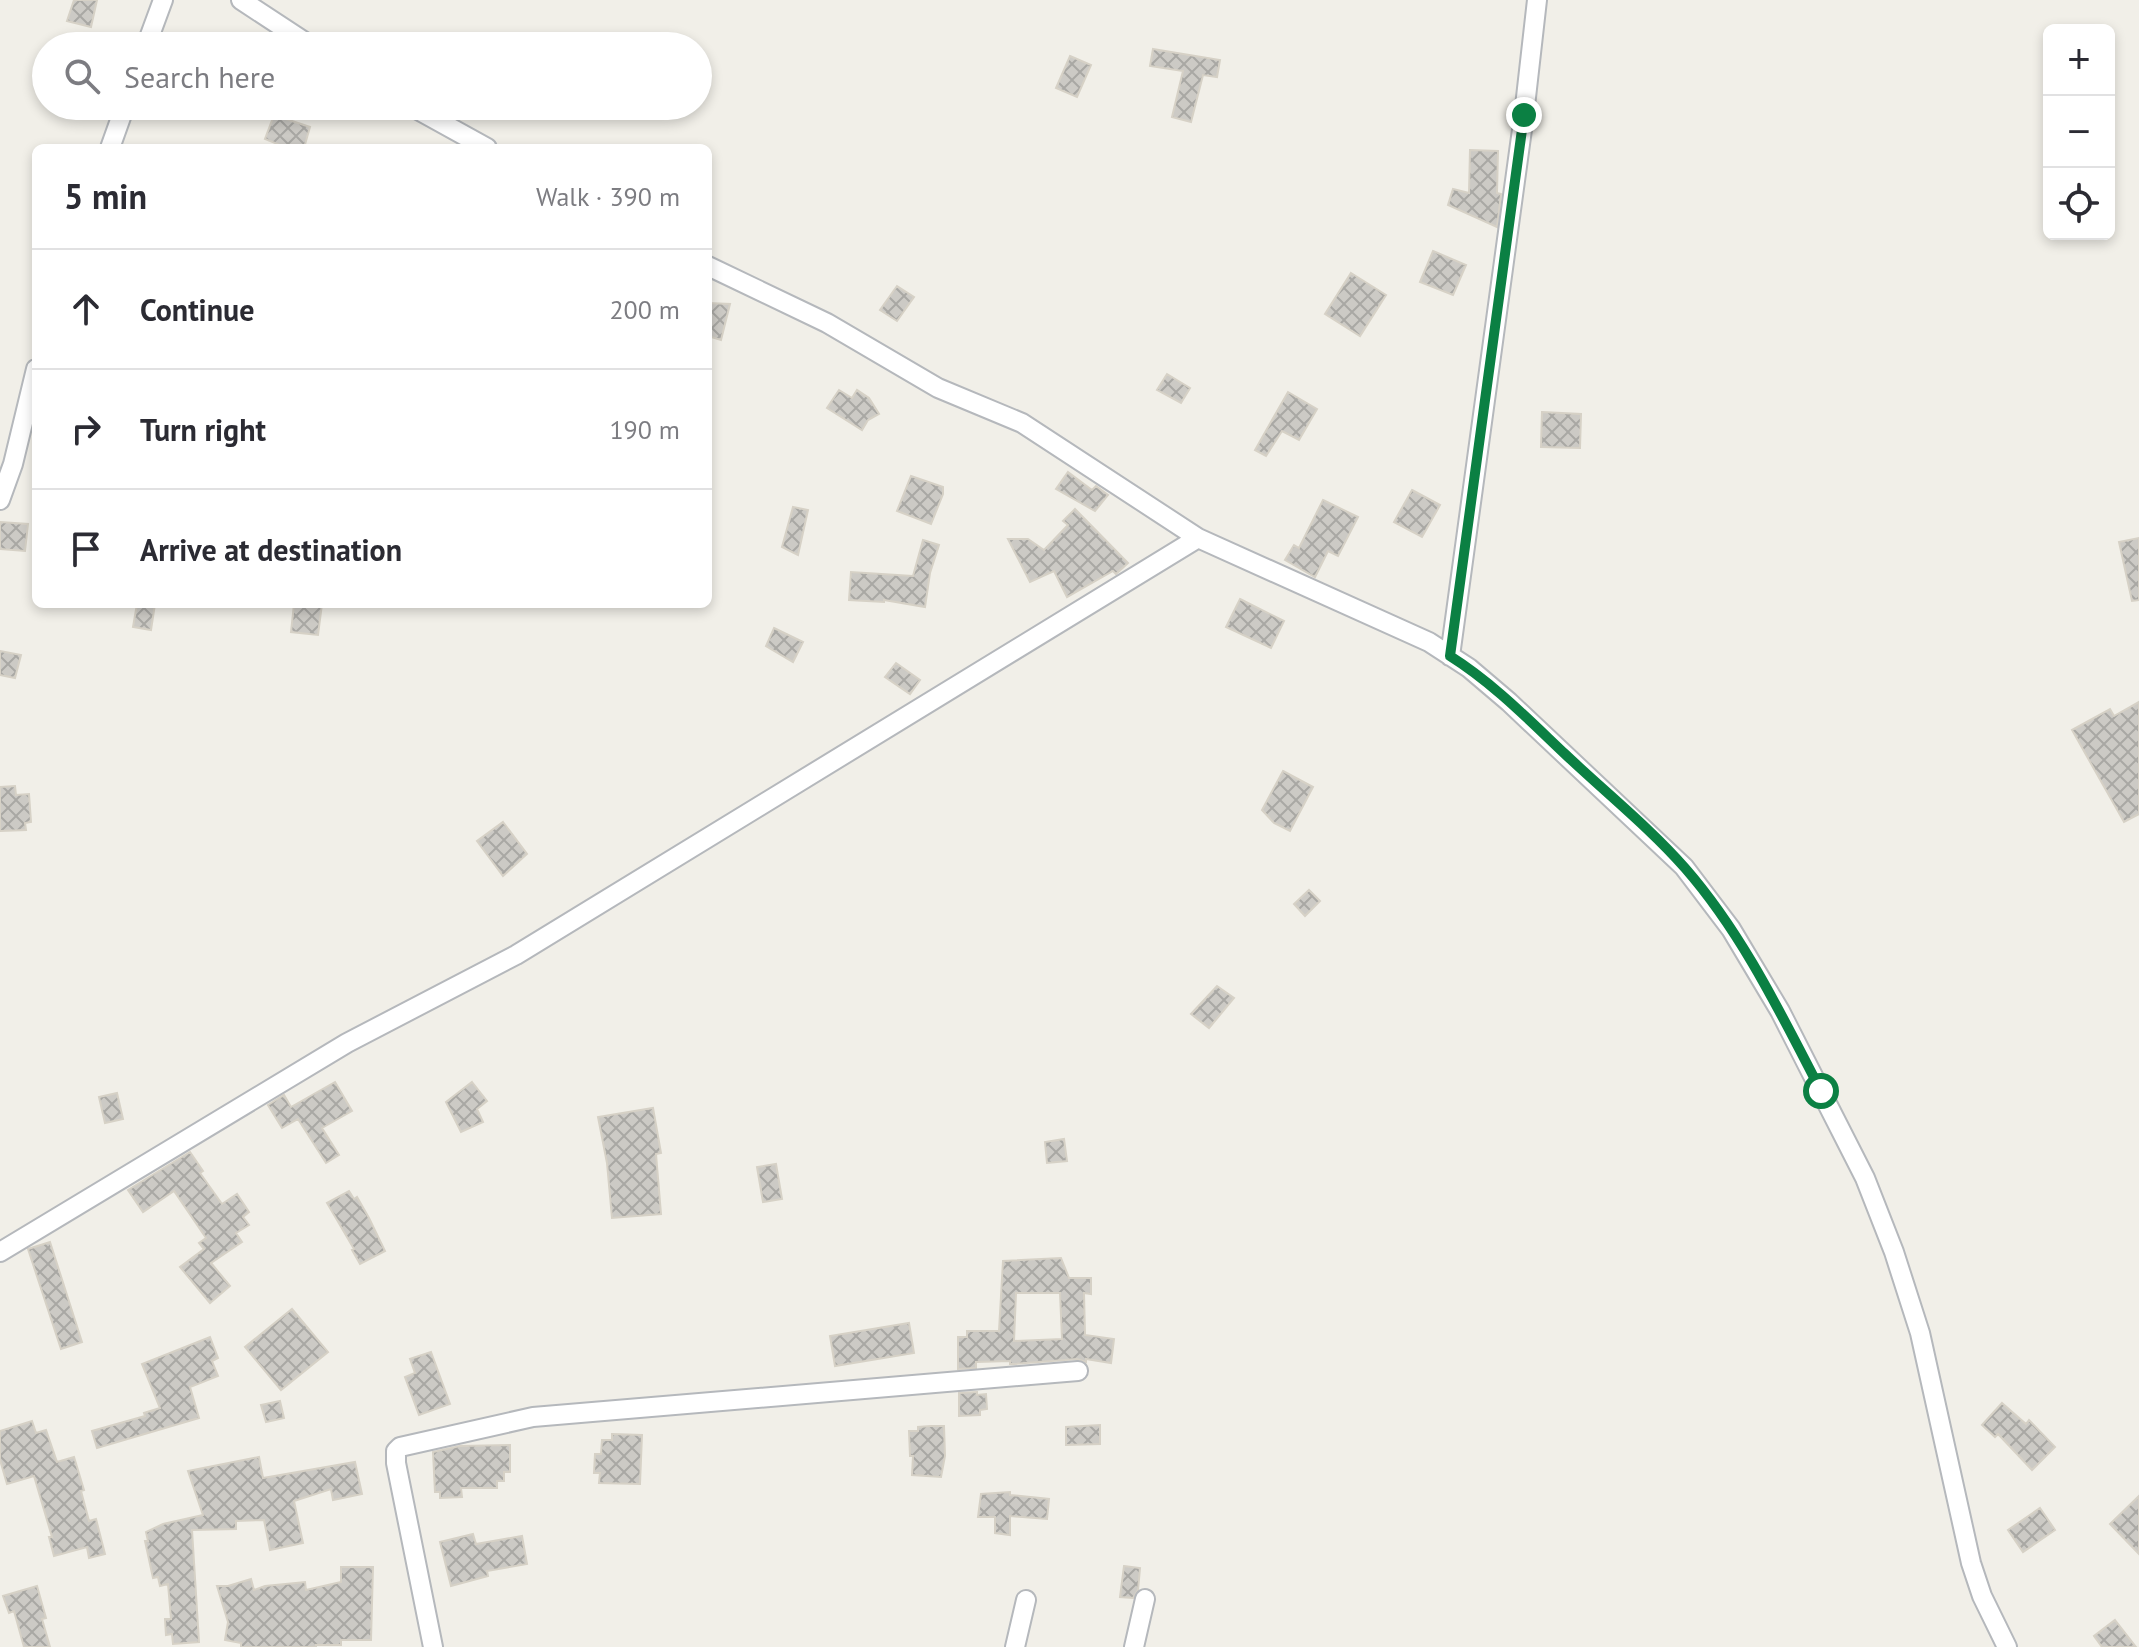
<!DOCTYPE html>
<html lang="en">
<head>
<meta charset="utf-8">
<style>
  body { margin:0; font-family:"PT Sans",sans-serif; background:#f2f2f3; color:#2b2b33 }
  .controls { position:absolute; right:24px; top:24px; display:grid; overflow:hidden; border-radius:12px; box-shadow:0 4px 12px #0003 }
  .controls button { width:72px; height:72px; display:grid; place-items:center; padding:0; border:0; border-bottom:2px solid #e1e1e2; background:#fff; color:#2b2b33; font:40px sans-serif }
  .stop { position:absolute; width:24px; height:24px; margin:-18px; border:6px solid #0b8043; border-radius:50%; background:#fff }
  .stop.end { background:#0b8043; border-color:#fff; box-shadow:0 2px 8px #0008 }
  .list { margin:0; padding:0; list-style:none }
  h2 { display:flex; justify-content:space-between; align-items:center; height:104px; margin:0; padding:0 32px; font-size:34px }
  h2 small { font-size:26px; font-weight:400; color:#7c7c81 }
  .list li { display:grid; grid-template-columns:52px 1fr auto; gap:24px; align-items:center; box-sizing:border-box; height:120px; padding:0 32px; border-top:2px solid #e1e1e2 }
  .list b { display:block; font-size:30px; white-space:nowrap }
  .list em { font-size:26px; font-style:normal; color:#7c7c81 }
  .icon { flex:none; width:44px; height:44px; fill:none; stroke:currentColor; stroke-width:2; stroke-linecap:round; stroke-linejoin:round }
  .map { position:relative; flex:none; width:2139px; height:1647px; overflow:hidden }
  .search { position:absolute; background:#fff; box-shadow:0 4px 12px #0003; left:32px; top:32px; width:680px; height:88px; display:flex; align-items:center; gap:20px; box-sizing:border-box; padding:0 28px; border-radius:44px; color:#7c7c81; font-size:30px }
  .panel { position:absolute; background:#fff; box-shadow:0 4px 12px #0003; left:32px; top:144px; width:680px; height:464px; border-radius:12px }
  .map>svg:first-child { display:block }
  .building { fill:url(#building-cross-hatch); stroke:#d6d1c6; stroke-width:2; fill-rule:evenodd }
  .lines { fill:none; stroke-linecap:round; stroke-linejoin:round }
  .street-casing { stroke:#b5b8bc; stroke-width:22 }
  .street { stroke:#fff; stroke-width:18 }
  .route { stroke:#0b8043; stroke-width:10 }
</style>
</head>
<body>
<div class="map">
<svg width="2139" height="1647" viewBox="0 0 2139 1647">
  <defs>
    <pattern id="building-cross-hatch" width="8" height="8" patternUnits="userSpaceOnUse" patternTransform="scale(2)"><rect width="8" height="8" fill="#cccac5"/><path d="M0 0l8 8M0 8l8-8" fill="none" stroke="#a9a8a4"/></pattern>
  </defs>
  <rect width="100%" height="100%" fill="#f1efe8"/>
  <path class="building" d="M74,0H97L91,27L67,21Z
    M1153,49L1220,60L1217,77L1203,75L1191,122L1172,117L1183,71L1150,66Z
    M1070,56L1091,65L1077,97L1056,88Z
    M274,115L310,127L304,148H279L280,145L265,139Z
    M1470,150L1498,151L1497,193L1501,194L1497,227L1448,205L1453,189L1469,193Z
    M1433,251L1466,265L1453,295L1420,282Z
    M1351,273L1386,295L1360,336L1325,314Z
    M897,286L914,297L897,321L880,310Z
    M708,303L730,304L721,340L708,336Z
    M1167,374L1190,388L1181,403L1157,390Z
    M839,390L852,398L857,390L869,398L879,414L868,420L862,430L827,408Z
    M1288,392L1317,409L1299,440L1282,431L1266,456L1255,450Z
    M1542,412L1581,414L1580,448L1541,447Z
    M1068,472L1092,490L1096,486L1108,495L1095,511L1056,489Z
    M911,476L943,487V494L931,524L897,511Z
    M1412,490L1440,505L1422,537L1394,522Z
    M1323,500L1358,517L1338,556L1328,551L1315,577L1285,560L1294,545L1299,548Z
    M793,507L808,510L798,555L782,547Z
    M1075,509L1128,563L1116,574L1113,571L1067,597L1054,571L1030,582L1008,539H1028L1044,550L1068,525L1063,521Z
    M0,522L28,524L25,551L0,549Z
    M2139,538V600L2132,601L2119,542Z
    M923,540L939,545L930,573L925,607L884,600V602L849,600L851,572L913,576Z
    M1240,599L1284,621L1271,648L1226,627Z
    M137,604H155L151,630L133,627Z
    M294,604H322L318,635L291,632Z
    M774,628L803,642L793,662L766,646Z
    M0,651L21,655L15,678L0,675Z
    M896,663L920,680L910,694L885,677Z
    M2139,702V814L2124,822L2072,730L2110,709L2114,716Z
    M1283,771L1313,787L1290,831L1274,823L1262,810Z
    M15,786L16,795L29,794L31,822L25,823L26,830L0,831V787Z
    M503,822L527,854L503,876L477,841Z
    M1309,890L1320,901L1305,916L1294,904Z
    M1217,986L1234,998L1209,1028L1191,1014Z
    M335,1082L352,1111L322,1128L339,1155L326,1163L298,1119L282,1128L268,1105L284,1095L291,1107Z
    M472,1082L487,1101L477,1109L483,1122L461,1132L446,1102Z
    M117,1093L123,1119L105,1123L99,1097Z
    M653,1108L661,1153L656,1154L661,1214L612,1218L607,1163L598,1117Z
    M1064,1139L1067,1161L1047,1163L1045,1142Z
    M190,1152L203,1171L200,1173L222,1204L237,1194L249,1212L243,1217L249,1225L236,1233L242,1242L211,1263L230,1286L210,1303L180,1267L204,1249L199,1243L206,1238L174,1191L143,1212L128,1190Z
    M776,1164L782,1199L763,1202L757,1167Z
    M349,1191L354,1199L357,1197L369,1218L385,1251L360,1264L352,1250L354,1249L327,1203Z
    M50,1242L82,1342L61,1349L28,1249Z
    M1061,1258L1069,1278H1091V1294L1084,1293L1085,1335L1114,1339L1111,1363L1086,1359V1362L1077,1359L1014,1364H1010V1361L976,1362V1368L958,1369V1337H967V1331H999L1003,1261ZM1016,1293H1060L1062,1339L1014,1341Z
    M292,1309L328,1352L281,1390L245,1347Z
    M909,1323L914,1353L835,1366L830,1336Z
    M210,1337L218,1358L212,1361L218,1376L190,1387L199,1418L97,1448L92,1431L145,1416L144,1413L160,1408L142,1364Z
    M431,1352L450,1404L419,1415L405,1377L415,1373L410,1359Z
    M977,1392V1395L986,1394L987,1409L980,1410V1415L959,1416V1393Z
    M280,1401L284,1418L266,1422L261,1405Z
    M2002,1403L2026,1424L2029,1420L2055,1447L2032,1470L1998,1434L1995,1437L1982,1425Z
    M32,1421L36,1433L46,1430L57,1462L74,1457L84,1490L81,1491L89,1521L96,1519L105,1554L89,1558L87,1547L54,1556L49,1537H52L34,1476L7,1484L0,1460V1431Z
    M1100,1425V1444L1066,1445V1427Z
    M931,1426H944L945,1456L941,1477L912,1475L913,1456H910L909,1431H918V1427Z
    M612,1434L642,1435L640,1484L599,1483L600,1473H594L595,1454H601L602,1440H612Z
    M510,1445V1472H504V1481H497V1488H461L462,1497L440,1498V1492H435L433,1452L460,1446Z
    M259,1457L263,1478L355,1462L362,1494L333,1500L331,1489L294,1501L303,1543L270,1550L264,1520L236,1521V1529L192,1530L199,1642L173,1644L172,1634L166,1635L165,1619H171L168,1584L160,1586L158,1577L153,1578L145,1541H148L146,1532L163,1524L203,1515L188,1471Z
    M1010,1492V1495L1049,1499L1047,1519L1010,1516V1535L995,1533V1517H978L981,1494Z
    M2139,1496V1554L2110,1524Z
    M2040,1508L2055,1530L2023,1552L2008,1530Z
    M473,1534L476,1544L522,1536L527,1564L487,1571L488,1576L451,1586L440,1542Z
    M1124,1566L1140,1568L1138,1590L1133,1598L1120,1597Z
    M341,1567H373L371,1640H341V1645H316V1647H241V1643L225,1640L228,1622L217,1586H228L251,1579L254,1590L265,1586L305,1582L306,1590L341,1582Z
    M37,1586L46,1618L42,1619L50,1647H24L14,1611L9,1613L3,1596Z
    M2115,1620L2136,1647H2102L2094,1636Z"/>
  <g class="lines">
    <g class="street-casing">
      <path id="street" d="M241,0L311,46
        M146,46L163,0
        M411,106L487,148
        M110,148L125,106
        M708,266L827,323L938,388L1022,423L1198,538L1429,642L1469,668L1509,702L1684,867L1731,929L1780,1011L1865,1178L1894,1252L1920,1333L1971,1563L1982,1596L2007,1647
        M0,500L13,464L36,369
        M1450,656L1524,115L1537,0
        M0,1252L347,1043L516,955L1198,538
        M433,1647L396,1463V1451L400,1447L533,1417L1078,1371
        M1015,1647L1026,1600
        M1134,1647L1145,1599"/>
    </g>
    <use href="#street" class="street"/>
  </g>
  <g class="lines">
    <path class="route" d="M1524,115L1450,656C1493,683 1529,720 1565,754C1604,791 1650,828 1685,868C1742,933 1781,1014 1821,1091"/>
  </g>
</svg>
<div class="controls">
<button>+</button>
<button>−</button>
<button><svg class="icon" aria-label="locate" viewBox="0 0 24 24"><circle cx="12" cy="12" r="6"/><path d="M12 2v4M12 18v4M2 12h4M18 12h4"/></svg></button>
</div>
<div class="stop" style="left:1821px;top:1091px"></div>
<div class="stop end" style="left:1524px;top:115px"></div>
<div class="search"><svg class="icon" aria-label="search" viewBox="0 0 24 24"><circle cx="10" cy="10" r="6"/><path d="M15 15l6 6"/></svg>Search here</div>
<section class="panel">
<h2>5 min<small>Walk · 390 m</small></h2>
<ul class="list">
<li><svg class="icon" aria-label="ahead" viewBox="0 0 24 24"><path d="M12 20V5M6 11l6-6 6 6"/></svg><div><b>Continue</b></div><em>200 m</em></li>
<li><svg class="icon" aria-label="right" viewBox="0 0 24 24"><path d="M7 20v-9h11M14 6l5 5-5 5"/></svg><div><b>Turn right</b></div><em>190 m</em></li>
<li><svg class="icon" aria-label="arrive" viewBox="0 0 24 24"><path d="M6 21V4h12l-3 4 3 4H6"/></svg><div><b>Arrive at destination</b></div></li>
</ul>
</section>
</div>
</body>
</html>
